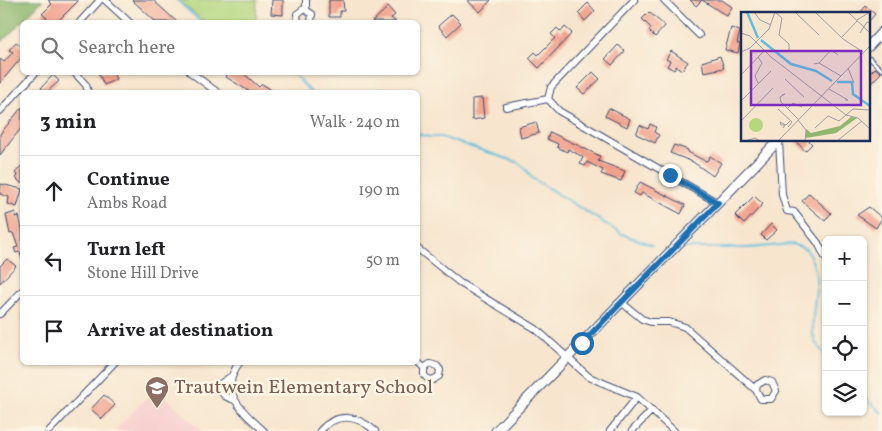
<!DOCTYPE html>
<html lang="en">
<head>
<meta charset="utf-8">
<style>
  body { margin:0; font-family:Vollkorn,serif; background:#f6f6f6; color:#202124 }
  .controls { position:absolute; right:15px; bottom:15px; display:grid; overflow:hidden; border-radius:8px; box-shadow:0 1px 4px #0004 }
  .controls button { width:45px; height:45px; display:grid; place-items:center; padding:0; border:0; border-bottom:1px solid #e0e0e0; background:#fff; color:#202124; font:25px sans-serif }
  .stop { position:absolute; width:15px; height:15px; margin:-11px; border:4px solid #1f6fb2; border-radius:50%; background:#fff }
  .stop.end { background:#1f6fb2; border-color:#fff; box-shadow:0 1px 5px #0008 }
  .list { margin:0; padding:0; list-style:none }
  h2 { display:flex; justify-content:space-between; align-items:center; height:65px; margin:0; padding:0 20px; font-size:21px }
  h2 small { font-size:16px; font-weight:400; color:#757577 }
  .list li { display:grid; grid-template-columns:32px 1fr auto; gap:15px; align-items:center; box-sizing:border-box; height:70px; padding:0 20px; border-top:1px solid #e0e0e0 }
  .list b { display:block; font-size:19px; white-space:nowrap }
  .list p { margin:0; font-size:16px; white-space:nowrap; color:#757577 }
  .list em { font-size:16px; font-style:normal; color:#757577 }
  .icon { flex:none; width:28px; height:28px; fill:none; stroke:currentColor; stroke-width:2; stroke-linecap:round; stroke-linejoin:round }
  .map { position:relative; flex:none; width:882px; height:431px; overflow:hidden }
  .search { position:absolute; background:#fff; box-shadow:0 1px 4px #0004; left:20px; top:20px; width:400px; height:55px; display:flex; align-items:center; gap:12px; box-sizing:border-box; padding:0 18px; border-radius:8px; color:#757577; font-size:19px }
  .panel { position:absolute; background:#fff; box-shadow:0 1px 4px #0004; left:20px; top:90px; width:400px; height:275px; border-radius:8px }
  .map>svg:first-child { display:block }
  .built { fill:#f7d0cf }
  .green { fill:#b4d780; stroke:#68836f }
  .forest { fill:#8fb86e; stroke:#557466 }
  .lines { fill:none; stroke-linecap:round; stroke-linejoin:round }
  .stream { stroke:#5fbfde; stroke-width:2 }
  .building { fill:#f0a08b }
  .lane-casing { stroke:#3c4a6f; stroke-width:5 }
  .street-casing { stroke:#3c4a6f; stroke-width:8 }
  .secondary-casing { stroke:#3c4a6f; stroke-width:11 }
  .lane { stroke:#fff; stroke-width:3 }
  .street { stroke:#fff; stroke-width:6 }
  .secondary { stroke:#fff; stroke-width:9 }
  .route { stroke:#1f6fb2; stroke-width:6 }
  .labels { text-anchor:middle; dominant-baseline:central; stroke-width:5; stroke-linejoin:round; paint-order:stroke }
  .education-label { font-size:20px; fill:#785e54; stroke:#fcf5e5; text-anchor:start }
  .inset-river { fill:none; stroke:#5fbfde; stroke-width:2.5 }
  .inset-road { fill:none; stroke:#9f9ca1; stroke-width:1 }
  .view { fill:#7b2cbf; fill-opacity:0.15; stroke:#7b2cbf; stroke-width:2.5 }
  .inset-edge { fill:none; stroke:#1b2f5e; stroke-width:2.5 }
</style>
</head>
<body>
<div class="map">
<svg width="882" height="431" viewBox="0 0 882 431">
  <rect width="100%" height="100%" fill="#fcf5e5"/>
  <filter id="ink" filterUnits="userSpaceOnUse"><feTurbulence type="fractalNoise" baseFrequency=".02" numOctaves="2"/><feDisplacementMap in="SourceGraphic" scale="10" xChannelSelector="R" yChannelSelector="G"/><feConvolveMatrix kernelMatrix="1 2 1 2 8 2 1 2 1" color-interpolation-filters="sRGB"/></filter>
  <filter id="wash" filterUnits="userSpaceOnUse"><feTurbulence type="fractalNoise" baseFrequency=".0096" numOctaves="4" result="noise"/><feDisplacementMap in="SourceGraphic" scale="20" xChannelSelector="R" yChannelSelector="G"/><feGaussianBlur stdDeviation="1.12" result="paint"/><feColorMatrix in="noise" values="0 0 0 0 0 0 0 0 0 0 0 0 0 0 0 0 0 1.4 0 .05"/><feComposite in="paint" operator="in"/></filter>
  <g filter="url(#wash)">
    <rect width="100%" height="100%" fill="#f7e5cd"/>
    <path class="built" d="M156,388L202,431H114Z"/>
    <path class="green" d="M177,0H257L256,22H205Z"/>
    <path class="forest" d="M0,0H43L0,44Z"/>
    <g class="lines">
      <path class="stream" d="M177,0L201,22
        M292,72L311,92
        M418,134L429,137H441L517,162L525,168L532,178L622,234L652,245
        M684,248H749L792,244L806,249C826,280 810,302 813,334L815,342L826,356
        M863,396L882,413"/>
    </g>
    <g id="blocks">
      <path class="building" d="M48,0H79L57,22H42L47,18L42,14L52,4Z
        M132,0H153L177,22H156Z
        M272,0H283V15L271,14Z
        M329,0H343L344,11H340V17H329Z
        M467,0H491L480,12Z
        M690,0H722L732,7L727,16L702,0L696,6Z
        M588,3L595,11L585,21L578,13Z
        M866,6L875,14L868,22V14H859Z
        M388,7L395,15L391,18L396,22H372Z
        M649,12L665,26L655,37L649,31L651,28L642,19Z
        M452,14L461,23L447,36L438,26Z
        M565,27L572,33L539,68L529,58L535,52L538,55L555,38L551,34L557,28L561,32Z
        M731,28L740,31L737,43L740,44L738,53L725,50Z
        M16,42L22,47V57L0,83V59L4,62L13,52L9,50Z
        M618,45L625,51L612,65L605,59Z
        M671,51L688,62L682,70L676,66L674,70L667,66L670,61L666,59Z
        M720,56L724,68L704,72L702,62Z
        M875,68L881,73L868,86V75Z
        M98,72H113L116,79L104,85Z
        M228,72H242L259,87L262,84L270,89L268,92H250L226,77Z
        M593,72L600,79L584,94L577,88Z
        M53,75L59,81L47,92L41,88Z
        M482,98L484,118L472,120V99Z
        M22,107V127L0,155V134Z
        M609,108L630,119L627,127L605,116Z
        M536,122L539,133L521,138L519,127Z
        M650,124L656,127L654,132L659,135L655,143L636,134L640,125L648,129Z
        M550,132L600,156L598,161L625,171L621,181L601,174L603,170L587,162L585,166L580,164L583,157L568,149L567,152L557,147L558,144L547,139Z
        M795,140H808L812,144L805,151Z
        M674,145L688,150V152L703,160L707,161L710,156L721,163L713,176L693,162L670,153Z
        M22,165V184L16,178L18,176L15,173Z
        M640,182L685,205L681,214L642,193L640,196L634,193Z
        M1,184L22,189L17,207L8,204L9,197L0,194Z
        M809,193L831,213L825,221L802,201Z
        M754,196L763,204L744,224L735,215Z
        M869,207L882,218L876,228L857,215Z
        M16,212L15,217L19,216L22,230V258L20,252L16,253L14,248L18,247L13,233L10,234L6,215Z
        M771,224L777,230L766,240L761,235Z
        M7,259L16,266L0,283V266Z
        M104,395L115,405L102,419L91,409Z"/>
    </g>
  </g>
  <g filter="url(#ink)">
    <use href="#blocks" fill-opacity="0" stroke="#3c4a6f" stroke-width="1"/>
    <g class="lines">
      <g class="lane-casing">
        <path id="lane" d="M868,57L882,70"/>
      </g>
      <g class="street-casing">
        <path id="street" d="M105,0L129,22
          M306,0V10
          M664,0L699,35
          M80,22L100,0
          M298,22L297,14L304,9L312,14L311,22
          M74,72L86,85L88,92
          M190,72L217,92
          M548,99L551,87L634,0
          M506,107L548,99L559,111L718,203
          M0,111L36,72
          M779,141L782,195L787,211L794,212L818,243L825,257
          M418,249L460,283L536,329L589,377L637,397L674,431
          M621,302L642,319L651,322H669L685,327L756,390L761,399H771L776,391L772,382L765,380L757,385L756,390
          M0,314L22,291
          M240,362C216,391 244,413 264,431
          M418,362L424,368V375L428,379L433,380L439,376L440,370L437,366L430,364L424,368
          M233,375L220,384C221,395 224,397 235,400
          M49,431L115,362
          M320,431C337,412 357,415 375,431
          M610,431L637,397
          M632,431L652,410"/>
      </g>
      <g class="secondary-casing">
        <path id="secondary" d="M868,47L882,32
          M496,431L779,140"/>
      </g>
      <use href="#lane" class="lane"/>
      <use href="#street" class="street"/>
      <use href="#secondary" class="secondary"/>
    </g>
  </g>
  <g class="lines" filter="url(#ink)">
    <path class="route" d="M582,343L718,203L670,175"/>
  </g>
  <defs>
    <g id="school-pin" transform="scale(1.25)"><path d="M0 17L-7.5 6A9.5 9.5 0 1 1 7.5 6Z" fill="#8d6e63" stroke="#fcf5e5"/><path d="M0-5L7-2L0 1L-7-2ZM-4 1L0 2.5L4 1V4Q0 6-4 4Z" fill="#fff"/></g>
  </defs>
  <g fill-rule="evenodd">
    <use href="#school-pin" x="157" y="388"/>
  </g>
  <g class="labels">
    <g class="education-label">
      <text x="174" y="388">Trautwein Elementary School</text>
    </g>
  </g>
  <g transform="translate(741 12)">
    <rect width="129" height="129" fill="#f7e5cd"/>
    <path d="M8 113a7 7 0 1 1 14 0a7 7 0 1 1-14 0Z" fill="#b4d780"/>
    <path d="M110,105L116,106L95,121L65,126V117L70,121L99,114Z" fill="#8fb86e"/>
    <path class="inset-river" d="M6,0L17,26M20,28L50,52L75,59L91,69M96,70H111L112,82L129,94"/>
    <path class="inset-road" d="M13,0L19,8L30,13M34,0L41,6L38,23L48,32V40M54,0L78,23M74,0L102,27L122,40M107,0L129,21M116,8L129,0M0,21L9,24L30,45L105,103L117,106L129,117M119,21L126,10L129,11M101,25L116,9M0,40L9,36L28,17L34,0M17,45L21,51L14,64L17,71M78,51L90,38L97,43M73,52L78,51L100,64M107,56L113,71M0,63L23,39M44,67L63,85M88,77L107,88H104M41,83L44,82L39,85L40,90L58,108M0,89L30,59M47,96L52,91L61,95M37,97L51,110L47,115M57,108L65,118L64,129M0,109L32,76M42,116L44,113H40L39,110L45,113L49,109M74,116L87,104L98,109L112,97L129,98M4,129L14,126L19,129M37,129L129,34M96,129L121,109"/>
    <path class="view" d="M10,39H120V93H10Z"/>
    <rect width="129" height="129" class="inset-edge"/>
  </g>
</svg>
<div class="controls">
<button>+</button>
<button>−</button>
<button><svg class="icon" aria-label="locate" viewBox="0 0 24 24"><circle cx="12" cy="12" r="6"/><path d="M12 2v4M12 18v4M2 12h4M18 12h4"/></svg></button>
<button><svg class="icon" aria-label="layers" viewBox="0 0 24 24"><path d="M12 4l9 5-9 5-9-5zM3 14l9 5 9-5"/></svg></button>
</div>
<div class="stop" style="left:582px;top:343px"></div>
<div class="stop end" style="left:670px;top:175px"></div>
<div class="search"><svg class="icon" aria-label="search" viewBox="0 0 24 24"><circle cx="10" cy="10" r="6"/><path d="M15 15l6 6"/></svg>Search here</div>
<section class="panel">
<h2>3 min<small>Walk · 240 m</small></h2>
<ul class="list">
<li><svg class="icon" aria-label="ahead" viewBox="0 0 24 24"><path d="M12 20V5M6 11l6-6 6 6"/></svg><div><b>Continue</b><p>Ambs Road</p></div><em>190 m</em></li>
<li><svg class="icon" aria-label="left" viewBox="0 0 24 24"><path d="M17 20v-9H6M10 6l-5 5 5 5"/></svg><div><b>Turn left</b><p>Stone Hill Drive</p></div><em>50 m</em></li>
<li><svg class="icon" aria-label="arrive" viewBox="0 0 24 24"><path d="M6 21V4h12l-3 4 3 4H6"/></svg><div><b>Arrive at destination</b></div></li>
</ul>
</section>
</div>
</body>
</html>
